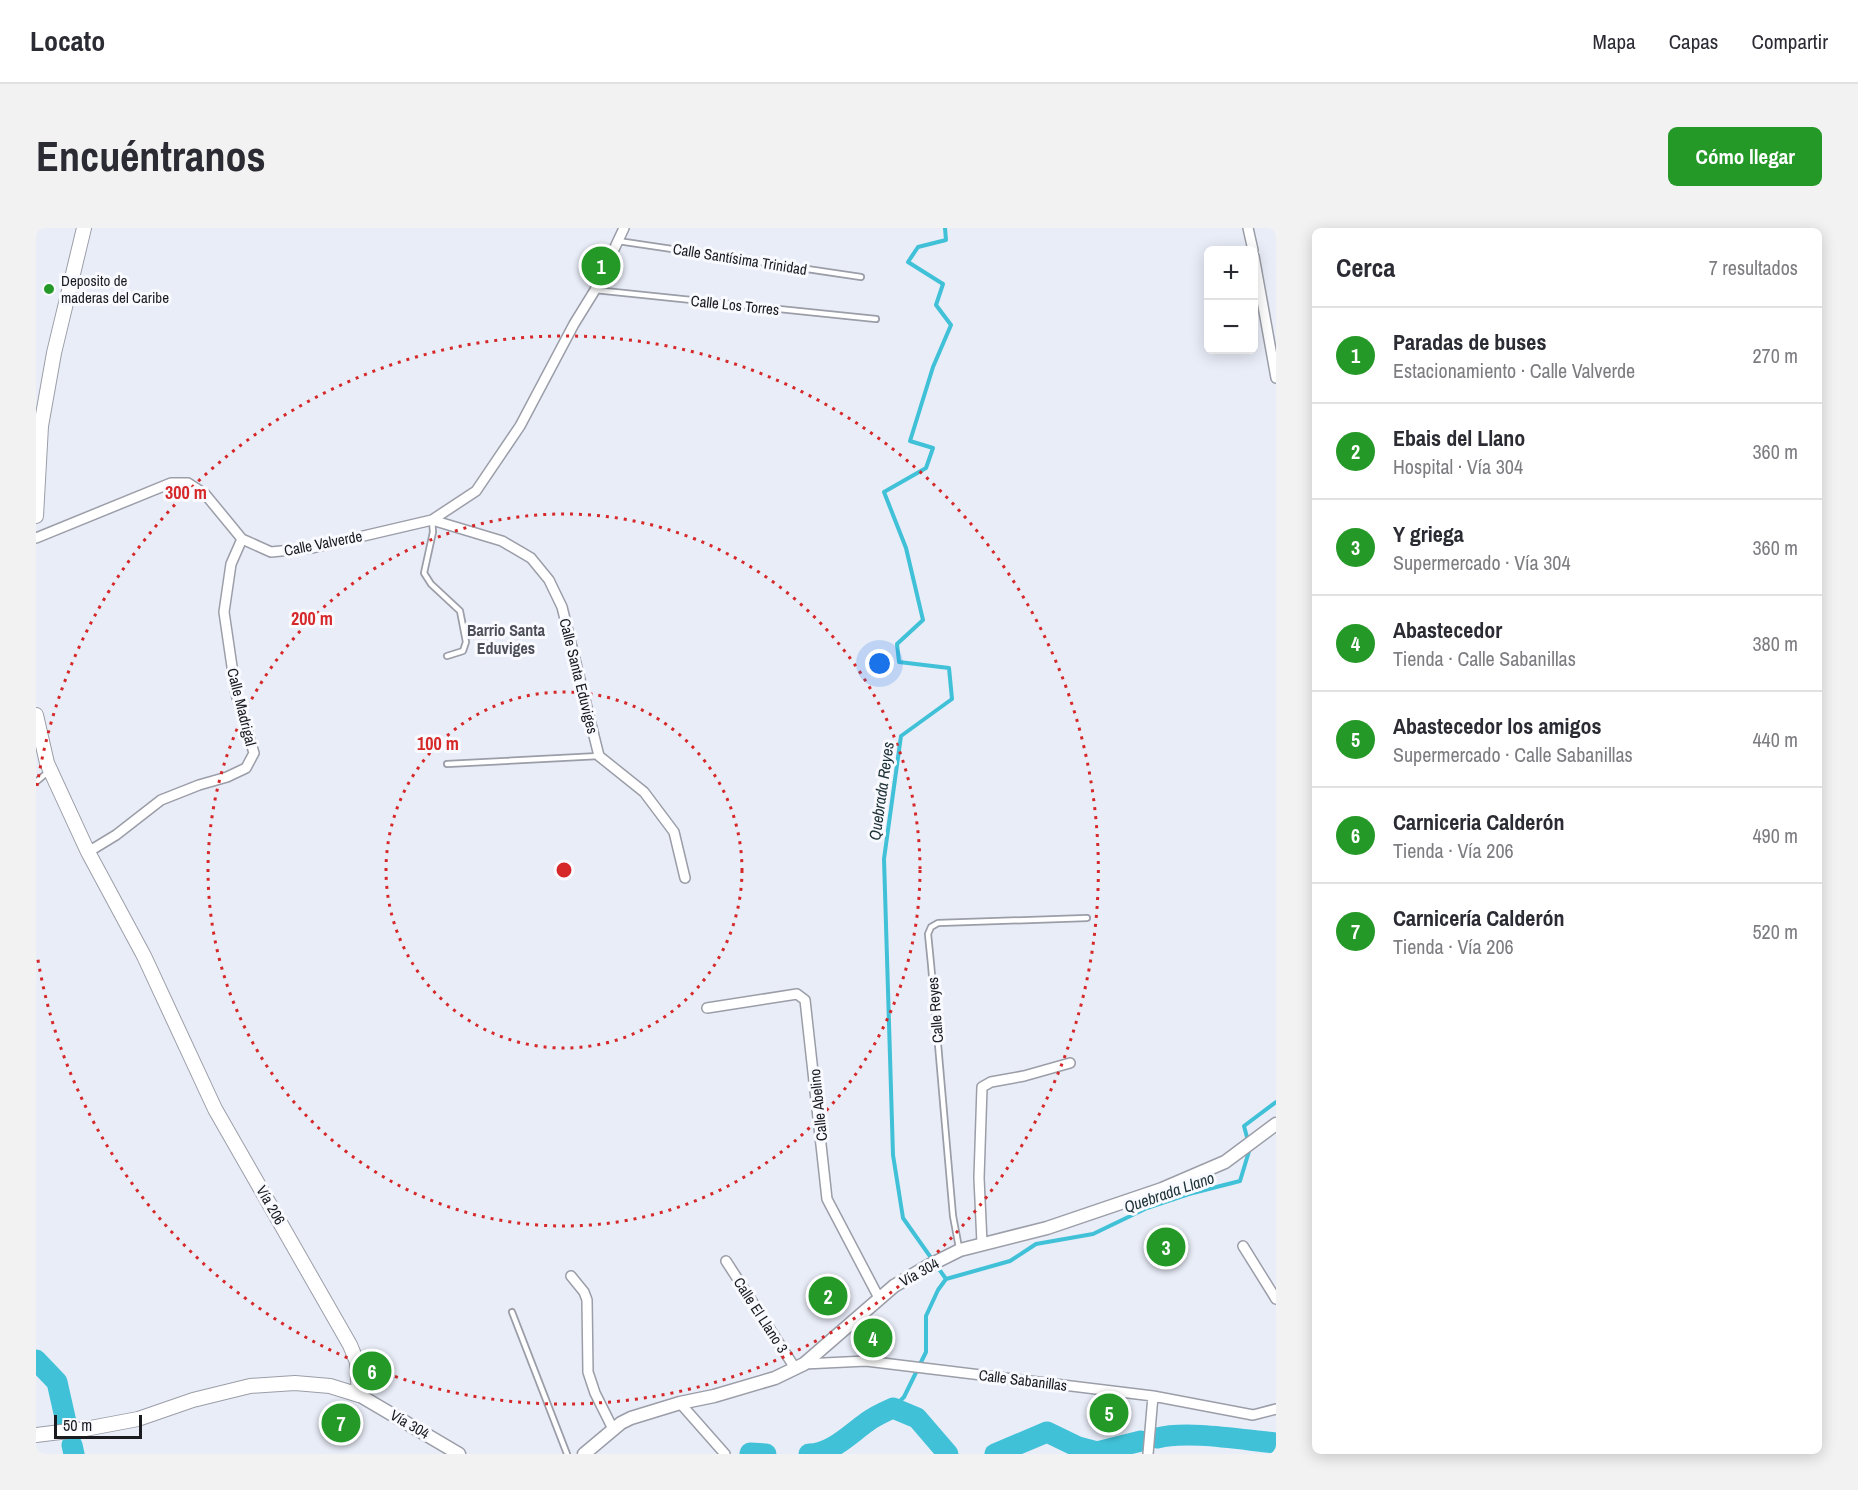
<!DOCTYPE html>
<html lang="es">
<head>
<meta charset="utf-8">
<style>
  body { margin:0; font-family:"Archivo Narrow",sans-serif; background:#f2f2f3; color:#2b2b33 }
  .controls { position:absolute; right:18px; top:18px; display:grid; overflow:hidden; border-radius:9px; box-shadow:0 3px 15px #0003 }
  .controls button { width:54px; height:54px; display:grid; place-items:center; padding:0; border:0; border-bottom:2px solid #e1e1e2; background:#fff; color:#2b2b33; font:30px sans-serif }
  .scale { position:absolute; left:18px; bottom:15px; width:88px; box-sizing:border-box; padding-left:6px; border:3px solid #1a1b1f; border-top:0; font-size:16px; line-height:21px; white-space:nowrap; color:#1a1b1f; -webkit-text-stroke:4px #f9faff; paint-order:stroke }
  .you { position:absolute; left:844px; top:436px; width:21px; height:21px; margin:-15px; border:4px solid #fff; border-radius:50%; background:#1a73e8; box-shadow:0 0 0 9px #1a73e833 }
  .badge { display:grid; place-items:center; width:39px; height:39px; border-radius:50%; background:#259928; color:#fff; font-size:20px; font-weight:700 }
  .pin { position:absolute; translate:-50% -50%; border:3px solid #fff; box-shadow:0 2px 6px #0006 }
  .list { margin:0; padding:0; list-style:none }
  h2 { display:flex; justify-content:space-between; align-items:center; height:78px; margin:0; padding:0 24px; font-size:26px }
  h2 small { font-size:20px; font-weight:400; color:#7c7c81 }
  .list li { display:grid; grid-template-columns:39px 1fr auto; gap:18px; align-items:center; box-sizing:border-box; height:96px; padding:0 24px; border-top:2px solid #e1e1e2 }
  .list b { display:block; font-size:22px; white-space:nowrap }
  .list p { margin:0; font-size:20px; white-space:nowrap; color:#7c7c81 }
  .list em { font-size:20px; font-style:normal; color:#7c7c81 }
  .map { position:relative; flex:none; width:1240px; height:1226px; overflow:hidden; border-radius:9px }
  header { display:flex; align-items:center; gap:36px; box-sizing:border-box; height:84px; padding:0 30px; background:#fff; border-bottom:2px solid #e1e1e2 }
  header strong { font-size:28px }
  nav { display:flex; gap:33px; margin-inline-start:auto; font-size:21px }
  .intro { display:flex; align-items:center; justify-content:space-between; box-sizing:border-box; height:144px; padding:0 36px }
  h1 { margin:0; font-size:42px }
  .button { padding:15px 27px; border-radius:9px; background:#259928; color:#fff; font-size:21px; font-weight:700 }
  main { display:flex; gap:36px; padding:0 36px }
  aside { flex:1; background:#fff; border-radius:9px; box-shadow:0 3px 15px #0003 }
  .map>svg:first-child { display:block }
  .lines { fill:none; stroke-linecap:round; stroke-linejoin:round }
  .stream { stroke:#40c1d7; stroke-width:4 }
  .river { stroke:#40c1d7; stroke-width:21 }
  .service-casing { stroke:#9b9ea8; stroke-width:8 }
  .minor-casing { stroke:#9b9ea8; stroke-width:12 }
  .tertiary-casing { stroke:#9b9ea8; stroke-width:15 }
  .secondary-casing { stroke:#9b9ea8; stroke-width:16 }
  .service { stroke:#fff; stroke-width:4.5 }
  .minor { stroke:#fff; stroke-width:9 }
  .tertiary { stroke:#fff; stroke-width:12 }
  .secondary { stroke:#fff; stroke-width:14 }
  .ring { fill:none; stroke:#d62828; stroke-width:3; stroke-dasharray:3 6 }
  .poi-dot { fill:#259928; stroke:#f9faff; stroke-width:2 }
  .labels { text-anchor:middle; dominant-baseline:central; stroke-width:6; stroke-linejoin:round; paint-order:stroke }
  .street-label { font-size:15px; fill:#1a1b1f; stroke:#f9faff }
  .poi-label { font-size:15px; fill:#1a1b1f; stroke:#f9faff; text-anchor:start }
  .neighbourhood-label { font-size:16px; font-weight:bold; fill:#4d4f58; stroke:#f9faff }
  .water-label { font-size:16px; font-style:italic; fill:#1b3135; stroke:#f9faff }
  .centre { fill:#d62828; stroke:#f9faff; stroke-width:3 }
  .ring-label { font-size:18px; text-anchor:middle; font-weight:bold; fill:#d62828; stroke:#f9faff; stroke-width:6; stroke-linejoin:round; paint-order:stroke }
</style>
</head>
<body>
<header>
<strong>Locato</strong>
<nav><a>Mapa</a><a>Capas</a><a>Compartir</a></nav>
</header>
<div class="intro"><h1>Encuéntranos</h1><a class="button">Cómo llegar</a></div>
<main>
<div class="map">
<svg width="1240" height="1226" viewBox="0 0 1240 1226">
  <rect width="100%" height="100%" fill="#e9edf8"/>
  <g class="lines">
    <path class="stream" d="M909,0L910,12L882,19L872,34L907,56L900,77L915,97L897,139L874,213L897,220L890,240L848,264L870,320L887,392L861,416L863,434L913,440L916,471L865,508L848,631L857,927L867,990L910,1051
      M1212,913L1208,898L1240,874
      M857,1180L868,1169L890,1124V1088L902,1062L910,1051L974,1033L1000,1016L1057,1006L1111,980L1153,966L1204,953L1214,920"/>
    <path class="river" d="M0,1132L21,1154L30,1194
      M1121,1210C1151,1202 1207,1212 1240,1215
      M36,1217L38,1226
      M714,1225L730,1226
      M773,1226C795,1226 814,1206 831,1194C839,1188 848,1184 857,1180L881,1190L912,1226
      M959,1226L1011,1204L1042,1219L1061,1224L1105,1213"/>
    <g class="service-casing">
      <path id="service" d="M582,13L825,49
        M559,62L840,91
        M396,292L397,304L388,345L395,356L424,383L430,414L427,423L411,428
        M411,536L563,528
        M0,554L12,544
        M923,1020L917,988L895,736L892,706L895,699L902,695L1051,690
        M476,1084L531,1226"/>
    </g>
    <g class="minor-casing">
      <path id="minor" d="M1212,0L1217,22
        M1218,28L1240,150
        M396,292L466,313L495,330L513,352L526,379L563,528L608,564L638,604L649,650
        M0,310L135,255H152L169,266L206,311L235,324L276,320L396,292L440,263L484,198L538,96L559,62L588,0
        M52,624L80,607L125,572L163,557L191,549L210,540L218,525L200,466L188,384L195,336L206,311
        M671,780L761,766L769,772L791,971L843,1070
        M946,1015L943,950L946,859L955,854L988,848L1034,835
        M1207,1018L1240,1071
        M690,1033L759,1140
        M535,1048L548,1064L551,1072L552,1144L559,1165L577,1201
        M768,1136L830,1133L1117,1168L1217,1187L1240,1181
        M644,1175L689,1226
        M1112,1226L1117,1168"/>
    </g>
    <g class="tertiary-casing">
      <path id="tertiary" d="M323,1167L423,1226
        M548,1226L585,1195L595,1190L644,1175L678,1168L739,1150L768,1136L858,1058L892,1038L924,1022L1011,1000L1126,961L1189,934L1240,896"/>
    </g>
    <g class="secondary-casing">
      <path id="secondary" d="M0,288L5,198L18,125L48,0
        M0,487L11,535L52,624L108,728L179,881L314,1117L321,1134L323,1167L294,1158L259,1155L214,1158L157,1172L102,1191L49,1201L0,1207"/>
    </g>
    <use href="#service" class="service"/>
    <use href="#minor" class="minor"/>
    <use href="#tertiary" class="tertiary"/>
    <use href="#secondary" class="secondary"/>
  </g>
  <g class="ring">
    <circle cx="528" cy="642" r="178"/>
    <circle cx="528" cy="642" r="356"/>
    <path d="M1 558A534 534 0 1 1 1 726"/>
  </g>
  <circle class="poi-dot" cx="13" cy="61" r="6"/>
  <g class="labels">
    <g class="street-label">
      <text transform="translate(704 31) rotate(9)">Calle Santísima Trinidad</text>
      <text transform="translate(699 77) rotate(6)">Calle Los Torres</text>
      <text transform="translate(287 315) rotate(-11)">Calle Valverde</text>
      <text transform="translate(543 448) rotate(76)">Calle Santa Eduviges</text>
      <text transform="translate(206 479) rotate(76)">Calle Madrigal</text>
      <text transform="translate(899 782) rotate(-95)">Calle Reyes</text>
      <text transform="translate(782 877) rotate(-96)">Calle Abelino</text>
      <text transform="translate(235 977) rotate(60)">Vía 206</text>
      <text transform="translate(883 1044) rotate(-29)">Vía 304</text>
      <text transform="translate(725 1087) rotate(57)">Calle El Llano 3</text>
      <text transform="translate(987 1152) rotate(7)">Calle Sabanillas</text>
      <text transform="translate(374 1196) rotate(30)">Vía 304</text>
    </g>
    <g class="poi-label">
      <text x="25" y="52">Deposito de<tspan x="25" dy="17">maderas del Caribe</tspan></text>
    </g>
    <g class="neighbourhood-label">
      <text x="470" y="402">Barrio Santa<tspan x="470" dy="18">Eduviges</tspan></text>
    </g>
    <g class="water-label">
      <text transform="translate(845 563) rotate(-82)">Quebrada Reyes</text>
      <text transform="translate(1133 964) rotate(-19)">Quebrada Llano</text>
    </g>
  </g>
  <circle cx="528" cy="642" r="9" class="centre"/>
  <g class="ring-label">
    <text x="150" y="271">300 m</text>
    <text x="276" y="397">200 m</text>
    <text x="402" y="522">100 m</text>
  </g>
</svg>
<div class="controls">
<button>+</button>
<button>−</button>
</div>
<div class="scale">50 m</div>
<div class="you"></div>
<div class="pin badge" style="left:565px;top:38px">1</div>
<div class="pin badge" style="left:792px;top:1068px">2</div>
<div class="pin badge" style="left:1130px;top:1019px">3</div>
<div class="pin badge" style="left:837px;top:1110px">4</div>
<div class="pin badge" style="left:1073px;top:1185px">5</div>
<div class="pin badge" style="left:336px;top:1143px">6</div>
<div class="pin badge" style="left:305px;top:1195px">7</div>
</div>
<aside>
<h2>Cerca<small>7 resultados</small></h2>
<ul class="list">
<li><span class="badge">1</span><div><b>Paradas de buses</b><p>Estacionamiento · Calle Valverde</p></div><em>270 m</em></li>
<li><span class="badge">2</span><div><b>Ebais del Llano</b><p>Hospital · Vía 304</p></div><em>360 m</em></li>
<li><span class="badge">3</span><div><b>Y griega</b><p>Supermercado · Vía 304</p></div><em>360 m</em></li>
<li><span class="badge">4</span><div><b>Abastecedor</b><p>Tienda · Calle Sabanillas</p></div><em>380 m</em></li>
<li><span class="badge">5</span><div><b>Abastecedor los amigos</b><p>Supermercado · Calle Sabanillas</p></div><em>440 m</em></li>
<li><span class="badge">6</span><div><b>Carniceria Calderón</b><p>Tienda · Vía 206</p></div><em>490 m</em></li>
<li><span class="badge">7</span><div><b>Carnicería Calderón</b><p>Tienda · Vía 206</p></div><em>520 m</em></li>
</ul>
</aside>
</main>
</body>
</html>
